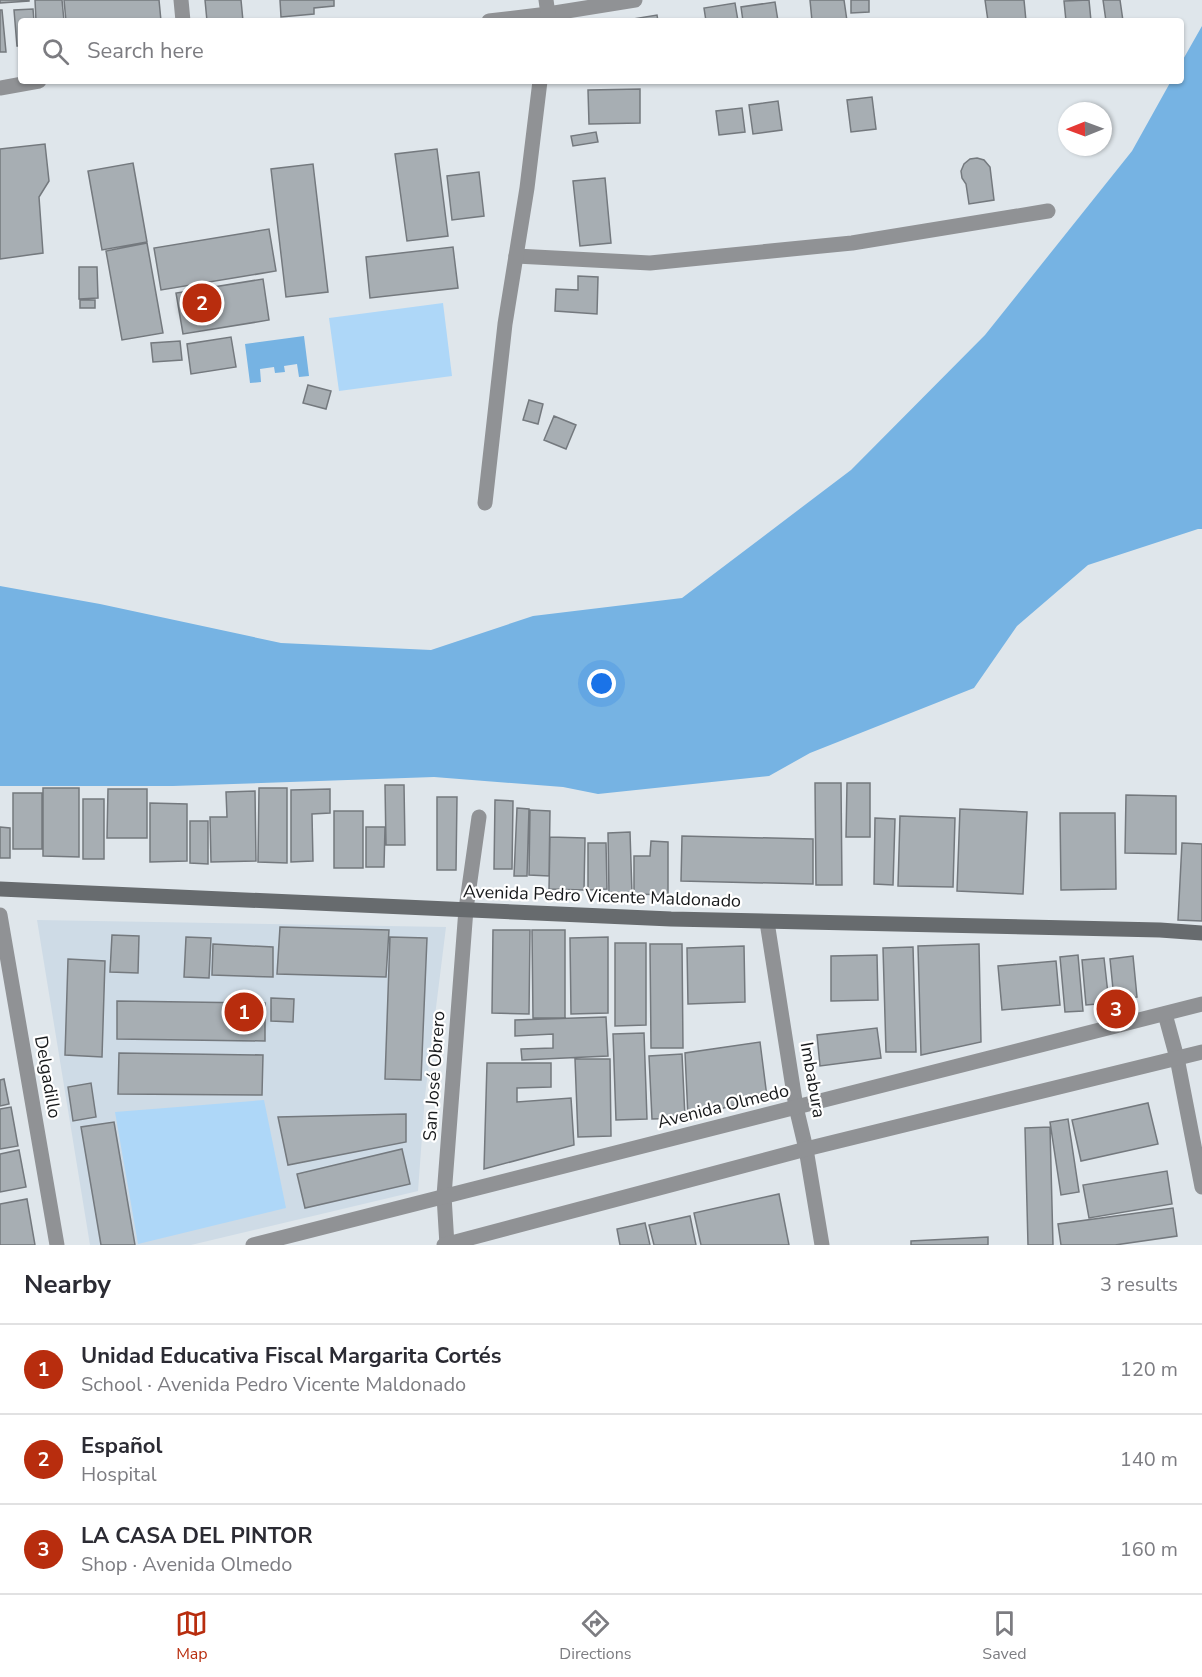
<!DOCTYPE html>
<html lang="en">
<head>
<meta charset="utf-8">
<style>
  body { margin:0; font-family:"Nunito Sans",sans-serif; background:#f7f7f7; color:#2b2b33 }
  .compass { position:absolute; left:1058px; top:102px; width:54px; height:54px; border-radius:50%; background:#fff; box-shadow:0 2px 4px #0004; rotate:269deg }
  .you { position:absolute; left:602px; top:684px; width:21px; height:21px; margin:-15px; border:4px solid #fff; border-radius:50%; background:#1a73e8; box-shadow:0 0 0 9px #1a73e833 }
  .badge { display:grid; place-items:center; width:39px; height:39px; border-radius:50%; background:#b82d0e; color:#fff; font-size:20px; font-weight:700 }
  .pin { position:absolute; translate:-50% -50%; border:3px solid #fff; box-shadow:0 2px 6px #0006 }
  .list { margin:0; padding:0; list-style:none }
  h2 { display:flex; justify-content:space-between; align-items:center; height:78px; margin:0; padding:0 24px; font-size:26px }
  h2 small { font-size:20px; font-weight:400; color:#7c7c81 }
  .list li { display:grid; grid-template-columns:39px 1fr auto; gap:18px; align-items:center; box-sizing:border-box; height:90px; padding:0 24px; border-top:2px solid #e1e1e2 }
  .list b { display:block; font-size:22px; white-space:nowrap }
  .list p { margin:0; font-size:20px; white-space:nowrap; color:#7c7c81 }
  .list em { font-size:20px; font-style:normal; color:#7c7c81 }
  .icon { flex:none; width:33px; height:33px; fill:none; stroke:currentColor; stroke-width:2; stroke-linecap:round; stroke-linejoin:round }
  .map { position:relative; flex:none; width:1202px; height:1245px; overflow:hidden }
  .search { position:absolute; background:#fff; box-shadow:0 2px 4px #0004; left:18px; right:18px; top:18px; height:66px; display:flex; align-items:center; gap:15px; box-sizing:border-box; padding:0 21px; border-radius:6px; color:#7c7c81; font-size:22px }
  .sheet { height:348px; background:#fff }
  nav { display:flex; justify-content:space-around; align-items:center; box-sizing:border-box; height:84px; border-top:2px solid #e1e1e2; background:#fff; font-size:16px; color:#7c7c81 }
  nav a { display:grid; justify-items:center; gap:3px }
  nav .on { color:#b82d0e }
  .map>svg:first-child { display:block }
  .built { fill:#cedbe6 }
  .green { fill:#aed7f8 }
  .water { fill:#76b3e3 }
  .building { fill:#a7aeb3; stroke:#74797e; stroke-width:1.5 }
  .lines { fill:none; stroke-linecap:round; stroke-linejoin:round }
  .minor { stroke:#909295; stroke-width:15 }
  .tertiary { stroke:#909295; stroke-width:15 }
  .secondary { stroke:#676b6e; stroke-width:15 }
  .labels { text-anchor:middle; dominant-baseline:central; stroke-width:4.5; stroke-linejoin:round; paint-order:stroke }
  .street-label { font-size:18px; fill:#181a1c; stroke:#fff }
</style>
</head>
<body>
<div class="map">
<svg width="1202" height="1245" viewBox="0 0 1202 1245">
  <rect width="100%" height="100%" fill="#dfe6eb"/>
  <path class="built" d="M37,920L446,927L425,1096L418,1191L191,1245H90Z"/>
  <path class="green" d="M443,303L452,376L339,391L329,318Z
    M264,1100L286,1208L138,1244L115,1112Z"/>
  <path class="water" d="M1202,26V529H1198L1088,565L1017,626L974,688L810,753L769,776L598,794L563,787L434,777L173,786H0V586L100,604L281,643L431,650L533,616L682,598L851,470L985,335L1132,151L1171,81H1181V63Z
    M304,336L309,376L299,377L297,364L284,366L285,372L275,373L274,367L260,369L261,382L250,383L245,344Z"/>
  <path class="building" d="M0,0H29V1L0,3Z
    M35,0H62L64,21H36Z
    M64,0H159L161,21H66Z
    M205,0H241L243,21H207Z
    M280,0H334V6L314,8V14L281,17Z
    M810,0H844L847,21H812Z
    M851,0H869V12L851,13Z
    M985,0H1024L1026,21H988Z
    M1089,0L1091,21H1066L1064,1Z
    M1103,0H1120L1123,21H1106Z
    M775,2L778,21H743L741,7Z
    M735,3L738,21H706L704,8Z
    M33,9L34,21H21V46H17L14,10Z
    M0,10H2L6,52H0Z
    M657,15L658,21H621Z
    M640,89V123L589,124L588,90Z
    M872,97L876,129L851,132L847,100Z
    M778,101L782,130L753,134L749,105Z
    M742,108L745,132L719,135L716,111Z
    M596,132L598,142L573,146L571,136Z
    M45,144L49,181L39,197L43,253L0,259V149Z
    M437,149L448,236L407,241L395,154Z
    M977,158L984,160L990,167L994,200L969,204L966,184L962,178L961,171L964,164L970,159Z
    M133,163L147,242L102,250L88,171Z
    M313,164L328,292L286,297L271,169Z
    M479,172L484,216L452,220L447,176Z
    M605,178L611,243L580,246L573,181Z
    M269,229L276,271L161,290L154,248Z
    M147,243L163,333L122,340L106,251Z
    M453,247L458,288L370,298L366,257Z
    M79,267H97L98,298L79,299Z
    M578,276L598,277L597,314L555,311L556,289L578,290Z
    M263,279L269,320L183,334L176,293Z
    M80,300H95V308H80Z
    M231,337L236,367L191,374L187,344Z
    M180,341L182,360L153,362L151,343Z
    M308,385L331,391L326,409L303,403Z
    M529,400L543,404L538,424L523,420Z
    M554,416L576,425L566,449L544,440Z
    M815,783H841L842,885H816Z
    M847,783H870V837H846Z
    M385,785H404L405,845H386Z
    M43,788H79V857L43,856Z
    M259,788H287V863L258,862Z
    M108,789H147V838H107Z
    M330,789V813L312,814L313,861L291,862V790Z
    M255,791L256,861L211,862L210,817H227L226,792Z
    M13,793H42V849H13Z
    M1126,795L1176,796V854L1125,853Z
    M437,797H457L456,870H437Z
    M83,799H104V859H83Z
    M495,800L513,801L512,869H494Z
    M150,803L187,804V861L150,862Z
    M517,808L529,809L527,876H514Z
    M960,809L1027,812L1023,894L957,891Z
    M530,810L550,811L549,876L529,875Z
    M334,811H363V868H334Z
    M1060,813H1115L1116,889L1061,890Z
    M900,816L955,818L953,887L898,886Z
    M875,818L895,819L893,885L874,884Z
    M190,821H208V864L190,863Z
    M0,827L10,828V858H0Z
    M366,827H385L384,867H366Z
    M630,832L632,894H609L608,833Z
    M682,836L813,839V884L681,881Z
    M550,837L585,838L584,890L549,889Z
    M651,841L668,842V895L634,894V856H650Z
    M588,843H606L607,889L588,890Z
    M1182,843L1202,844V921L1178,920Z
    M280,927L389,930L386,977L277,974Z
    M493,930H530L529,1014L492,1013Z
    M532,930H565V1018H533Z
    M112,935L139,936L138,973L110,972Z
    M186,937L211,938L209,978L184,977Z
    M390,937L427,938L421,1080L385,1079Z
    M608,937V1013L571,1014L570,938Z
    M615,943H646V1025L615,1026Z
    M213,944L273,947V977L212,975Z
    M650,944H682L683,1048H651Z
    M979,944L981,1042L921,1055L918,946Z
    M744,946L745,1002L688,1004L687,948Z
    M913,947L916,1052H886L883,948Z
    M877,955L878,1000L831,1001V956Z
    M1078,955L1083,1011L1065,1012L1060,957Z
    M1133,956L1137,997L1114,999L1110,959Z
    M1104,958L1109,1003L1086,1005L1082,960Z
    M68,959L105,961L102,1057L65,1055Z
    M1056,961L1060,1005L1002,1010L998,966Z
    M271,998L294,999L293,1022L271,1021Z
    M117,1001L265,1003V1041L117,1039Z
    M606,1017L608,1056L522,1060L521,1049L553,1048V1034L515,1036V1020Z
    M877,1028L881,1058L820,1066L817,1035Z
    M644,1033L647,1119L616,1120L613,1034Z
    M760,1042L767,1097L688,1117L685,1053Z
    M119,1053L263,1055L262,1095L118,1094Z
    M682,1054L685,1118L652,1119L649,1056Z
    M575,1059H610L611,1136L578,1137Z
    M487,1063H551V1087L517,1088V1102L571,1098L574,1145L484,1169Z
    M4,1079L9,1104L0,1106V1080Z
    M91,1083L96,1117L73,1121L68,1087Z
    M1148,1103L1158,1144L1081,1161L1072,1120Z
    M11,1107L18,1146L0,1149V1109Z
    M406,1114V1142L288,1165L278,1117Z
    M1068,1119L1079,1192L1061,1195L1050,1122Z
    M114,1122L135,1245H101L81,1127Z
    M1050,1127L1053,1245H1028L1025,1128Z
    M402,1149L410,1184L305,1208L297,1174Z
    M19,1150L26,1187L0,1192V1154Z
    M1167,1171L1172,1204L1089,1218L1083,1185Z
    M779,1194L789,1245H701L694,1213Z
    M27,1199L35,1245H0V1204Z
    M1173,1208L1177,1236L1115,1245H1061L1058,1224Z
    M690,1216L696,1245H654L649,1225Z
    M645,1223L650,1245H620L617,1229Z
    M988,1237V1245H911V1241Z"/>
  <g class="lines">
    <path class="minor" d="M181,0L183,21
      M489,21L548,14L635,0
      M0,88L39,81
      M516,256L650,263L852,243L1048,211
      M0,915L57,1245
      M767,922L796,1107L806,1149L822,1245
      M1165,1014L1177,1058L1202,1187
      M447,1245L444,1196L466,909"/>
    <path class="tertiary" d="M546,0L548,14V21
      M485,503L505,324L527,188L540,81
      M466,909L479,817
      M253,1245L1202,1004
      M444,1245L806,1149L1202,1052"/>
    <path class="secondary" d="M0,889L671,919L1160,930L1202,933"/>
  </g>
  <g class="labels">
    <g class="street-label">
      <text transform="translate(602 896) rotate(2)">Avenida Pedro Vicente Maldonado</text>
      <text transform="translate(434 1076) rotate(-86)">San José Obrero</text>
      <text transform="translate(48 1077) rotate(80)">Delgadillo</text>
      <text transform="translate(813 1080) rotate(80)">Imbabura</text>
      <text transform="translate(723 1106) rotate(-14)">Avenida Olmedo</text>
    </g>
  </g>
</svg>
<svg class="compass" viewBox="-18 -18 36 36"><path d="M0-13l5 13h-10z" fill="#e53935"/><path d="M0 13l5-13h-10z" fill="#7c7c81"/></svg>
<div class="you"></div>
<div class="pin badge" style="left:244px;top:1012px">1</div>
<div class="pin badge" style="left:202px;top:303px">2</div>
<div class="pin badge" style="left:1116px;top:1009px">3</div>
<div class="search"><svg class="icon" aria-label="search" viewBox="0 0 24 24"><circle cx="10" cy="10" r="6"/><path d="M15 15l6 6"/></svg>Search here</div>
</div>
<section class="sheet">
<h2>Nearby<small>3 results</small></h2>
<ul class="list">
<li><span class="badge">1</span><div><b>Unidad Educativa Fiscal Margarita Cortés</b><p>School · Avenida Pedro Vicente Maldonado</p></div><em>120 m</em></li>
<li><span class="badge">2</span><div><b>Español</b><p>Hospital</p></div><em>140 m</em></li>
<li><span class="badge">3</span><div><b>LA CASA DEL PINTOR</b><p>Shop · Avenida Olmedo</p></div><em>160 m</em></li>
</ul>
</section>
<nav>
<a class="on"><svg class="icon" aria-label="map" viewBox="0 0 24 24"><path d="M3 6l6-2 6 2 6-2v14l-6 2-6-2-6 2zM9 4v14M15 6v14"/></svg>Map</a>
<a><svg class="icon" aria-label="directions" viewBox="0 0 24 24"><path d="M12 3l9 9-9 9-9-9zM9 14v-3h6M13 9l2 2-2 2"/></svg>Directions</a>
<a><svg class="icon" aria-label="saved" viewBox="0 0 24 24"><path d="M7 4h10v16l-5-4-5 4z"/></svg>Saved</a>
</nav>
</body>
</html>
